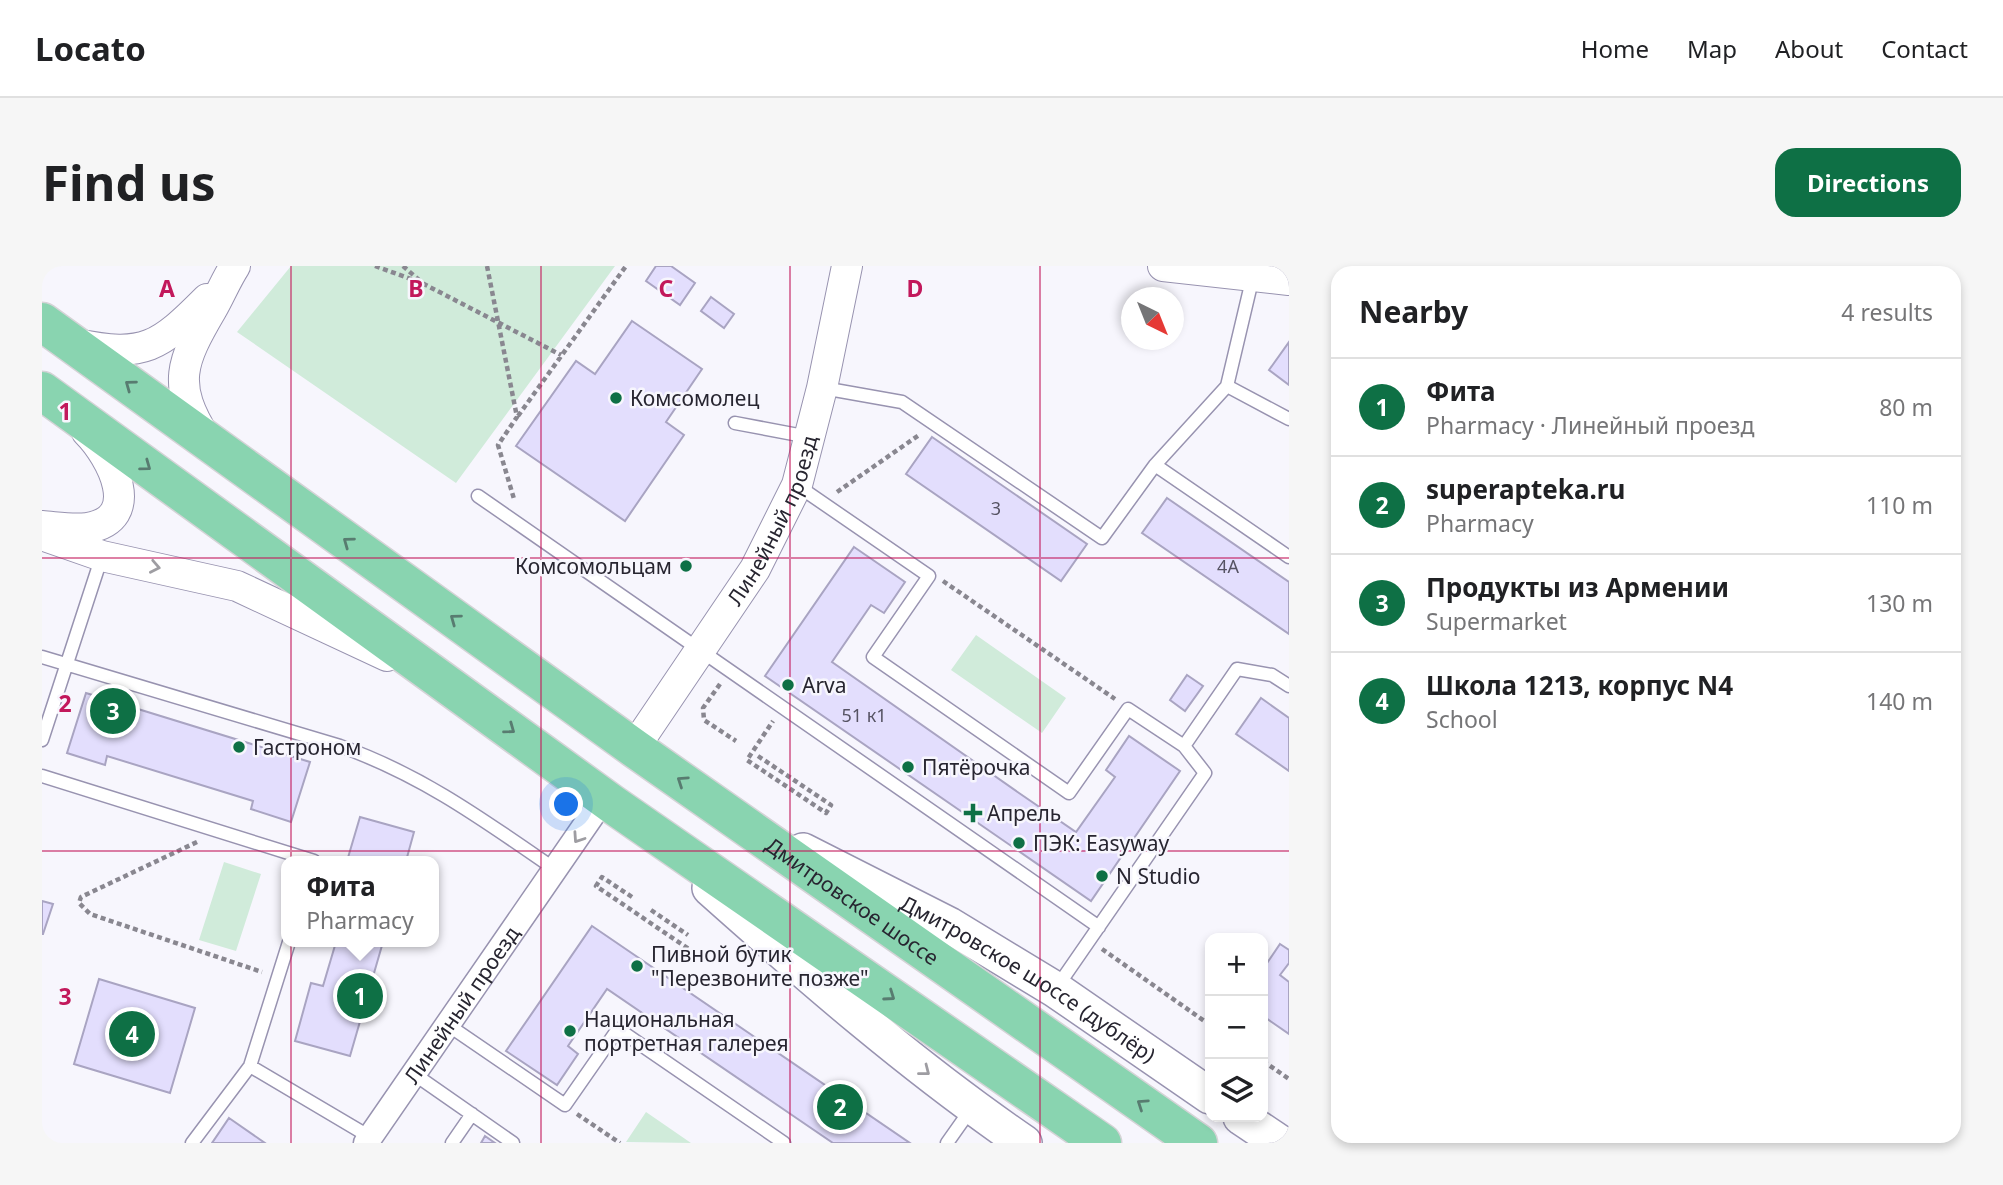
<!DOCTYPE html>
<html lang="en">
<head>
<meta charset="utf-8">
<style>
  body { margin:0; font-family:"Noto Sans",sans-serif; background:#f6f6f6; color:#202124 }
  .controls { position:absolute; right:21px; bottom:21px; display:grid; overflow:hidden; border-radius:14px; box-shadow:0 4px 10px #0003 }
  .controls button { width:63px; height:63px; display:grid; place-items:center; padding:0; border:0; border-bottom:2px solid #e0e0e0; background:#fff; color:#202124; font:35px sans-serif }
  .compass { position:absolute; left:1079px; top:21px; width:63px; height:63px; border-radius:50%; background:#fff; box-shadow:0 4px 10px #0003; rotate:137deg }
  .you { position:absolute; left:525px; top:539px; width:24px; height:24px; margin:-18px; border:5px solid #fff; border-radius:50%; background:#1a73e8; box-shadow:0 0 0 10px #1a73e833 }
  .badge { display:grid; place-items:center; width:46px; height:46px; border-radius:50%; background:#0e7045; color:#fff; font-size:23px; font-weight:700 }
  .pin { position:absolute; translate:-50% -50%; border:4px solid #fff; box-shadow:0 2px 7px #0006 }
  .popup { position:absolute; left:239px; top:590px; width:158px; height:91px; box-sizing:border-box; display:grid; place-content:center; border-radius:14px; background:#fff; filter:drop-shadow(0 2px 5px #0005); font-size:23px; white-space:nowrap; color:#757577 }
  .popup b { font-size:26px; color:#202124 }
  .popup::after { content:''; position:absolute; left:50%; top:100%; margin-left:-14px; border:14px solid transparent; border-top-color:#fff }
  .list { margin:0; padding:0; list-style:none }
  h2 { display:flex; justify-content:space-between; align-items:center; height:91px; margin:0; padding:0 28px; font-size:30px }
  h2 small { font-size:23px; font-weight:400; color:#757577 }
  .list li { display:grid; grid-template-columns:46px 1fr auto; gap:21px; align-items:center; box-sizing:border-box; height:98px; padding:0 28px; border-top:2px solid #e0e0e0 }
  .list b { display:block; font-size:26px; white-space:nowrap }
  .list p { margin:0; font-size:23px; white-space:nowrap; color:#757577 }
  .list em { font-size:23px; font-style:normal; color:#757577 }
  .icon { flex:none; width:38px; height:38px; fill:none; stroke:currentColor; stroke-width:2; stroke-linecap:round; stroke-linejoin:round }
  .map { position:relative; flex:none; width:1247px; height:877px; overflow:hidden; border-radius:21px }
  header { display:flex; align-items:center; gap:42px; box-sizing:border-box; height:98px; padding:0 35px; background:#fff; border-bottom:2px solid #e0e0e0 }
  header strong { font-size:33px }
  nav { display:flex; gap:38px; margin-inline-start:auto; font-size:24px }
  .intro { display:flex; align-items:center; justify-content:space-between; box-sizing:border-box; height:168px; padding:0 42px }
  h1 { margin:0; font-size:49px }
  .button { padding:18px 32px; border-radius:21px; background:#0e7045; color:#fff; font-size:24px; font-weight:700 }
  main { display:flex; gap:42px; padding:0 42px }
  aside { flex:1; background:#fff; border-radius:21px; box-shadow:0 4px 10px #0003 }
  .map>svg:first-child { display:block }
  .green { fill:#d0ebda }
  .building { fill:#e3defd; stroke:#a9a4c2; stroke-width:2 }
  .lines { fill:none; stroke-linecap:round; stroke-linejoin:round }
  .service-casing { stroke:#9893b0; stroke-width:15 }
  .minor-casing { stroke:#9893b0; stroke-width:27 }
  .tertiary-casing { stroke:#9893b0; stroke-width:32 }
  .secondary-casing { stroke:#9893b0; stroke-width:38 }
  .primary-casing { stroke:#d4d3d6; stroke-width:41 }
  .path { stroke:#898790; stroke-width:4.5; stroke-dasharray:5 3.5; stroke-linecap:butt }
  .service { stroke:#fff; stroke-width:12 }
  .minor { stroke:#fff; stroke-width:24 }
  .tertiary { stroke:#fff; stroke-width:30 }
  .secondary { stroke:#fff; stroke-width:35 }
  .primary { stroke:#89d4b0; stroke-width:38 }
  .oneway { stroke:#587c70 }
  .oneway2 { stroke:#9e9da2 }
  .grid { fill:none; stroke:#c2185b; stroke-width:2; stroke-opacity:0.55 }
  .poi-dot { fill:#0e7045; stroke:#f7f6fd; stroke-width:2.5 }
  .labels { text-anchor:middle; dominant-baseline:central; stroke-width:5; stroke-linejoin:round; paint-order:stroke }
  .number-label { font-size:18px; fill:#565363 }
  .poi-label { font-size:21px; fill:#272530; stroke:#f7f6fd; text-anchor:start }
  .street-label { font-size:21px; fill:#272530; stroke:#f7f6fd }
  .grid-label { font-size:23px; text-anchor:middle; font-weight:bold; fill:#c2185b; stroke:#f7f6fd; stroke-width:5; stroke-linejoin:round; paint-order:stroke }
</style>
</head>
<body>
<header>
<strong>Locato</strong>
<nav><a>Home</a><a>Map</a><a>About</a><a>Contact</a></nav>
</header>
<div class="intro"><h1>Find us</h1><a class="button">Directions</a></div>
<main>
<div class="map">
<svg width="1247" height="877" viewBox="0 0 1247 877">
  <rect width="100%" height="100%" fill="#f7f6fd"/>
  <path class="green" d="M249,0H573L414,217L195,66Z
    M934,369L1024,432L1000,467L909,404Z
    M182,596L219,608L194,685L157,674Z
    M604,846L649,877L584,876Z"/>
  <path class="building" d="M614,0H629L653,17L638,39L604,15Z
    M669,31L692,48L682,62L659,45Z
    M590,55L660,103L624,156L642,169L583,255L474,180L534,95L553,108Z
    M1247,76V119L1227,104Z
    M890,171L1045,278L1019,315L864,208Z
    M1125,232L1247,316V368L1100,267Z
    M812,281L863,316L842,347L829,339L790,396L977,527L1034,566L1073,511L1064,504L1087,470L1138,505L1049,635L723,410Z
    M1145,409L1161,420L1143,445L1128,434Z
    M44,427L268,496L249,556L209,543L211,535L65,490L63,499L25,487Z
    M1219,432L1247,452V505L1194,468Z
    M318,551L372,566L364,595H305Z
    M0,635L11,638L1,668H0Z
    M550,660L868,877H791L565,723L526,780L536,788L515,819L464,785Z
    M294,676H341L308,790L253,775L269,717L281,720Z
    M1238,678L1247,684V697L1238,709L1247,716V768L1221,750V703Z
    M57,713L153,742L128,827L32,798Z
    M187,852L223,877H170Z
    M443,870L453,877H439Z"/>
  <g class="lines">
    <g class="service-casing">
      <path id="service" d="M1185,120L1247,153
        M781,122L860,136L1060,272L1113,199L1185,120L1211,10
        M693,157L767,171
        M1113,199L1247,291
        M756,220L887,310L831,391L1027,527L1086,443L1142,480
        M436,230L1057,661
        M0,391L298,480C380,509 443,555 514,604
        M0,474L60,290
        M0,510L272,595
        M247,676L208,800L328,871
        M1015,721L1163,507L1142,480L1195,403L1230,409L1247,420
        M406,759L523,839L576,763L742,877
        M372,808L471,877
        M150,877L208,800
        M410,877L430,848
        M905,877L929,843"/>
    </g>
    <g class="minor-casing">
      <g id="minor">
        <path id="s1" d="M324,877L562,532"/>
      </g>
    </g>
    <g class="tertiary-casing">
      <g id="tertiary">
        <path d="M1121,0L1247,14"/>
        <path d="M34,78C103,92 117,81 165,33"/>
        <path d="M164,173C129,118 139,96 170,43C178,29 184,14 193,0"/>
        <path d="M0,260C14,261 31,264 45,262C103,253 69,190 45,166"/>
        <path d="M0,269L60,290L195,320L345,390"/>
        <path id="s2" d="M592,482L713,303L755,219L780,122L805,0"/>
      </g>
    </g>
    <g class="secondary-casing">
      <g id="secondary">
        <path id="s3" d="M761,585L907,659L1014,724L1168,830"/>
        <path d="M668,622C769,712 870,800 982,877"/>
        <path d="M1199,851L1238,877"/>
      </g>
    </g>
    <g class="primary-casing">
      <g id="primary">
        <path id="s4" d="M0,56L592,482L1156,877"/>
        <path d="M0,125L570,538L1060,877"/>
      </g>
    </g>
    <path class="path" d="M333,0L380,17L519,89
      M361,0L377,14
      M445,0L475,151L456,179L472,233
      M476,150L584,0
      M795,226L877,169
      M901,315L1073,433
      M678,418L661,442L662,454L694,475
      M716,490L789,539L784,547L705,494L731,455
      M155,576L39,631L37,637L48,648L220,706
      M590,631L560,611L554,620L660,692
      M609,644L646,669
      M1060,683L1168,759
      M1221,795L1247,813
      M535,848L578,877"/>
    <use href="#service" class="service"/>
    <use href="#minor" class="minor"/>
    <use href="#tertiary" class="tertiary"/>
    <use href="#secondary" class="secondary"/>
    <use href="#primary" class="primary"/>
  </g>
  <defs><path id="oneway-chevron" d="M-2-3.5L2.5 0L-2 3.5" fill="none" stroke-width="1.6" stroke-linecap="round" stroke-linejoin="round" transform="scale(1.75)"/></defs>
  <g class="oneway">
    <use href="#oneway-chevron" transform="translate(88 119) rotate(-144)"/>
    <use href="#oneway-chevron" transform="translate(104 200) rotate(36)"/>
    <use href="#oneway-chevron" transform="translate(306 276) rotate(-144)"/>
    <use href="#oneway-chevron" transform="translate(413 353) rotate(-144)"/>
    <use href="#oneway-chevron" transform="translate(468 463) rotate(36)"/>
    <use href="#oneway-chevron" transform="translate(640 515) rotate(-146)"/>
    <use href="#oneway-chevron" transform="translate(848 730) rotate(35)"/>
    <use href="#oneway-chevron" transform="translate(1100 838) rotate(-146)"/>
  </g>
  <g class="oneway2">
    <use href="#oneway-chevron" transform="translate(113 301) rotate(11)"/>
    <use href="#oneway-chevron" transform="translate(536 572) rotate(124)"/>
    <use href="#oneway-chevron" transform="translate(883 805) rotate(38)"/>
  </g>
  <path class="grid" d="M249,0V877M499,0V877M748,0V877M998,0V877M0,292H1247M0,585H1247"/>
  <g class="poi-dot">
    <circle cx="574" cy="132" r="7"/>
    <circle cx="644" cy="300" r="7"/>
    <circle cx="746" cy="419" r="7"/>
    <circle cx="197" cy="481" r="7"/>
    <circle cx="866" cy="501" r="7"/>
    <path d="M927.5 536.5h7v7h7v7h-7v7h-7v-7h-7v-7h7z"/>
    <circle cx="977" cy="577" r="7"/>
    <circle cx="1060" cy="610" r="7"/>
    <circle cx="595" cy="700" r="7"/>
    <circle cx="528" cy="765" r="7"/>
  </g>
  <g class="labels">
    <g class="number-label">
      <text x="954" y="242">3</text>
      <text x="1186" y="300">4А</text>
      <text x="822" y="449">51 к1</text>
    </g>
    <g class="poi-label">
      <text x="588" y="132">Комсомолец</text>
      <text x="630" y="300" text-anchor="end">Комсомольцам</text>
      <text x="760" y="419">Arva</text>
      <text x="211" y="481">Гастроном</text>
      <text x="880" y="501">Пятёрочка</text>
      <text x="945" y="547">Апрель</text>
      <text x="991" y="577">ПЭК: Easyway</text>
      <text x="1074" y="610">N Studio</text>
      <text x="609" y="688">Пивной бутик<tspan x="609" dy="24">"Перезвоните позже"</tspan></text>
      <text x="542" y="753">Национальная<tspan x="542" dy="24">портретная галерея</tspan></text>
    </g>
    <g class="street-label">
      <text stroke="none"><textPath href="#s2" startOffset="268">Линейный проезд</textPath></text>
      <text stroke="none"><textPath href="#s4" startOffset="996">Дмитровское шоссе</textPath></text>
      <text stroke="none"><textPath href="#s3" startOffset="259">Дмитровское шоссе (дублёр)</textPath></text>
      <text stroke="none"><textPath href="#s1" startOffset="168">Линейный проезд</textPath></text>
    </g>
  </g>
  <g class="grid-label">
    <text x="125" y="31">A</text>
    <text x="374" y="31">B</text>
    <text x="624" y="31">C</text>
    <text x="873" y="31">D</text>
    <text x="23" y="154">1</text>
    <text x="23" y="446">2</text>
    <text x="23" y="739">3</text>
  </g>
</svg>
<div class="controls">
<button>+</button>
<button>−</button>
<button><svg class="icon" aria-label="layers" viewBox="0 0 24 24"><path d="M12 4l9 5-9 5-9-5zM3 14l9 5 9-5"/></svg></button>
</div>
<svg class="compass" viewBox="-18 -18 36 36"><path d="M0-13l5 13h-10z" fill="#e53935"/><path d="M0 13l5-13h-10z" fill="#757577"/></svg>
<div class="you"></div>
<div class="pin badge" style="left:318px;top:730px">1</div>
<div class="popup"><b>Фита</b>Pharmacy</div>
<div class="pin badge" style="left:798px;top:841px">2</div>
<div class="pin badge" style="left:71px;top:445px">3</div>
<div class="pin badge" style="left:90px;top:768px">4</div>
</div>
<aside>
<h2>Nearby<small>4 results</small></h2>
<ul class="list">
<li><span class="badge">1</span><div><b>Фита</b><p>Pharmacy · Линейный проезд</p></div><em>80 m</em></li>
<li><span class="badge">2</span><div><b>superapteka.ru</b><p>Pharmacy</p></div><em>110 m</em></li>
<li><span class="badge">3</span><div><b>Продукты из Армении</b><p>Supermarket</p></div><em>130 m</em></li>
<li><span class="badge">4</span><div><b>Школа 1213, корпус N4</b><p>School</p></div><em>140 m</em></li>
</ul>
</aside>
</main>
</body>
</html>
